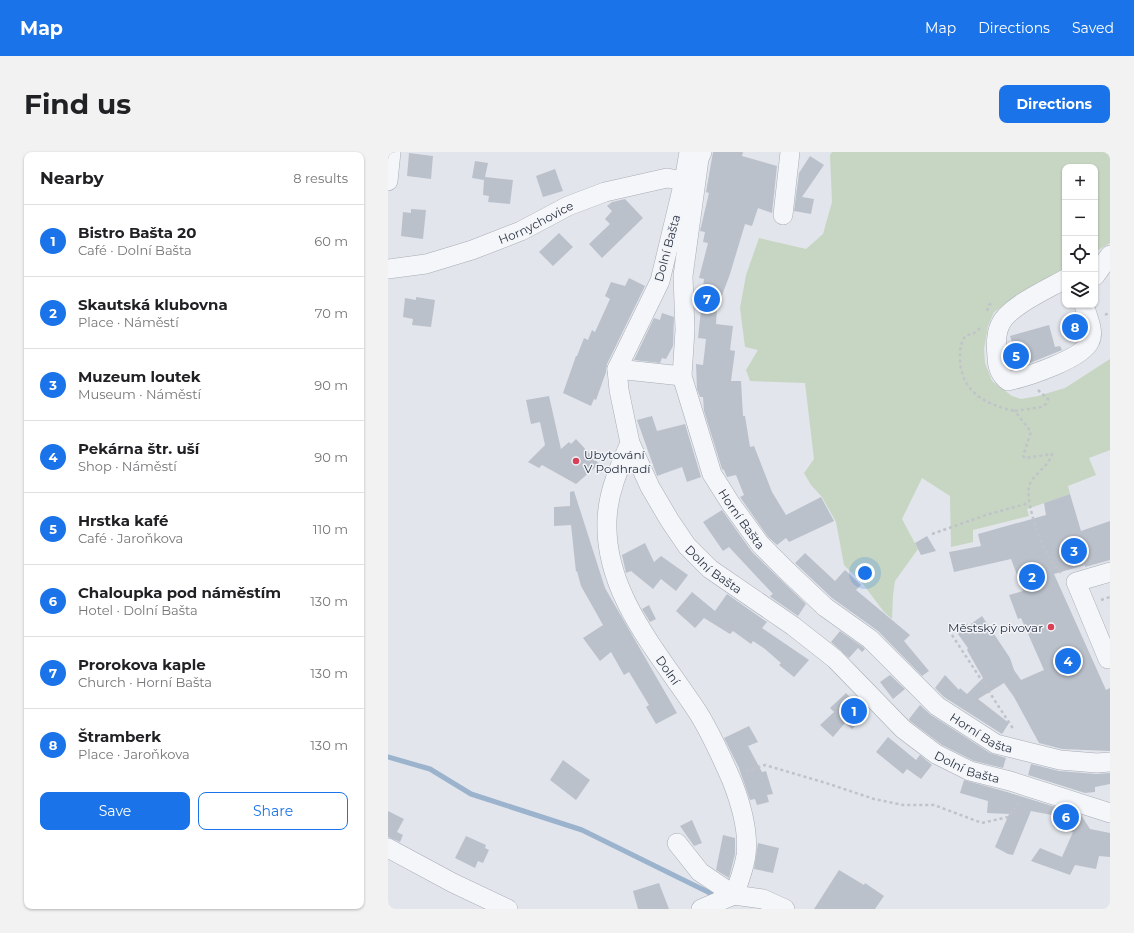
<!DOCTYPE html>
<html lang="en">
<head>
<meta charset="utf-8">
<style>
  body { margin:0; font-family:Montserrat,sans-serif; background:#f2f2f2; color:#202124 }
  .controls { position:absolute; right:12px; top:12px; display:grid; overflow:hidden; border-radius:8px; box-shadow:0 1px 3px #0004 }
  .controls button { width:36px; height:36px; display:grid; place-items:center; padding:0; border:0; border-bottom:1px solid #e0e0e0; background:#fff; color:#202124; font:20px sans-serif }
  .you { position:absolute; left:477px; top:421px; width:14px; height:14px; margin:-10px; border:3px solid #fff; border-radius:50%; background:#1a73e8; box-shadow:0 0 0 6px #1a73e833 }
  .badge { display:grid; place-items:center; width:26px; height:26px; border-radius:50%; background:#1a73e8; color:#fff; font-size:13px; font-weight:700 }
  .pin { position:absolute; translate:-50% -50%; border:2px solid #fff; box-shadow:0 1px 4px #0006 }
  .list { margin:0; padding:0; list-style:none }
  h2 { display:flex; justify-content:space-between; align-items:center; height:52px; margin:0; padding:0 16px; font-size:17px }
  h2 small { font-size:13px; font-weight:400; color:#757577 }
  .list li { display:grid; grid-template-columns:26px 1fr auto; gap:12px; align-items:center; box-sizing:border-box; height:72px; padding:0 16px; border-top:1px solid #e0e0e0 }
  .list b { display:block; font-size:15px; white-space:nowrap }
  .list p { margin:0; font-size:13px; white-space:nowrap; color:#757577 }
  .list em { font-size:13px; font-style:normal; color:#757577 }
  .actions { display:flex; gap:8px; padding:12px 16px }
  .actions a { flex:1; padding:9px 0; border:1px solid #1a73e8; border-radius:8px; text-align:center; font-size:14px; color:#1a73e8 }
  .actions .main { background:#1a73e8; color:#fff }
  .icon { flex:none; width:22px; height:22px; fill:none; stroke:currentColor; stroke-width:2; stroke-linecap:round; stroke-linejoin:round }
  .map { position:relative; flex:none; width:722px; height:757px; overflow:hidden; border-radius:8px }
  header { display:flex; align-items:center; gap:24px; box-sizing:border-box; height:56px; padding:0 20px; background:#1a73e8; color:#fff }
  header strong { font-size:19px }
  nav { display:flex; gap:22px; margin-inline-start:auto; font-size:14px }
  .intro { display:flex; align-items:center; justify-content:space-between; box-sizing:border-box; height:96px; padding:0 24px }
  h1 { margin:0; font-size:28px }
  .button { padding:10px 18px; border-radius:8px; background:#1a73e8; color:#fff; font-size:14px; font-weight:700 }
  main { display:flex; gap:24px; padding:0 24px }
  aside { flex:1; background:#fff; border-radius:8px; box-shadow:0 1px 3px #0004 }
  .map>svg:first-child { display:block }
  .green { fill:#c7d6c2 }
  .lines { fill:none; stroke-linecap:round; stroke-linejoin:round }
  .stream { stroke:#9bb3cd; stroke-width:5 }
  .building { fill:#bbc1cb }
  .minor-casing { stroke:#a7acb6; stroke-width:20 }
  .path { stroke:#c0c3ca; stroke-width:2.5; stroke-dasharray:3 3; stroke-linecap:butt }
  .minor { stroke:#f5f6f9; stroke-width:19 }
  .poi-dot { fill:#d74057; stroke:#f2f4f8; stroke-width:1.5 }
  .labels { text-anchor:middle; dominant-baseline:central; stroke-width:3; stroke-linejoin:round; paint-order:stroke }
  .street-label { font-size:12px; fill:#293344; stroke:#f2f4f8 }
  .poi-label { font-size:12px; fill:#293344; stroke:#f2f4f8; text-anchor:start }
</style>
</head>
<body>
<header>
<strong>Map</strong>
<nav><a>Map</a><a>Directions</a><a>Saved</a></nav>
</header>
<div class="intro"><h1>Find us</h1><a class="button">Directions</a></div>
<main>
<aside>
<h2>Nearby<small>8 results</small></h2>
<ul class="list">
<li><span class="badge">1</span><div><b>Bistro Bašta 20</b><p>Café · Dolní Bašta</p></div><em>60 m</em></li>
<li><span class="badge">2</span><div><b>Skautská klubovna</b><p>Place · Náměstí</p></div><em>70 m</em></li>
<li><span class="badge">3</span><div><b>Muzeum loutek</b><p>Museum · Náměstí</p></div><em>90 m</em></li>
<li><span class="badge">4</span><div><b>Pekárna štr. uší</b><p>Shop · Náměstí</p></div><em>90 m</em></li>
<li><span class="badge">5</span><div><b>Hrstka kafé</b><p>Café · Jaroňkova</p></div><em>110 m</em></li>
<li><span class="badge">6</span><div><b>Chaloupka pod náměstím</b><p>Hotel · Dolní Bašta</p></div><em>130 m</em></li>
<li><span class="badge">7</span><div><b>Prorokova kaple</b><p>Church · Horní Bašta</p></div><em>130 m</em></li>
<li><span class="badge">8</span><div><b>Štramberk</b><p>Place · Jaroňkova</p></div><em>130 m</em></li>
</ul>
<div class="actions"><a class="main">Save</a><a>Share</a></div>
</aside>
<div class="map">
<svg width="722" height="757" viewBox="0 0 722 757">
  <rect width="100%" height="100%" fill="#e2e5eb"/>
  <path class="green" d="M444,0H722V91L707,100V15H677V118L648,131L606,160L600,174L596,197L597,211L604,229L624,244L633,247L650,244L677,236L722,207V298L701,306L708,323L680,334L682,342L639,357L641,364L585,378V390L563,395L562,344L534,326L514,367L530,397L507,429L505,443L504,467L496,460L475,432L456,413L448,370L434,345L423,333L416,321L426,307L417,231L362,229L358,218L370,198L357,195L352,156L358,123L371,86L418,97L435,82L444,50L442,3Z"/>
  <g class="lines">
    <path class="stream" d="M0,605L42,617L83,642L194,678L326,743"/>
  </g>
  <path class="building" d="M325,0H355L354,4L389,14L384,61L370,56L364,74L357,72L342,122L329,157L328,172L345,174L342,198L347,199L343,229H353L355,264H357L362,295L366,294L384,340L398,363L433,345L446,369L401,390L398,386L389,393L380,385L352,345L356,343L348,323L339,325L336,318L334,317L316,259L315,245H312L309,237L308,212L315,213L318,187L310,186L313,158L319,137L315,135L316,127L311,126L320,91L315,90L317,80L312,79L321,41L318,40Z
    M21,1L45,4L43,27L19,24Z
    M422,4L436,13L414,45L426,47L423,62L406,59L411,21Z
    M87,9L100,11L97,25L125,28L122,52L100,50L101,44L95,43L96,28L84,26Z
    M167,17L175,39L155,45L148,24Z
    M237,47L255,66L214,106L201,92L222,72L217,67L224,59L219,54L224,50Z
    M23,57L38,58L35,87L13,84L15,60L23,61Z
    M171,81L185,95L165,114L151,100Z
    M241,126L257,134L219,212L218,220L208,248L206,247L203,254L175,241L188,204H189L196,186L200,188L204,178L207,180L222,147L217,144L223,130L237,134Z
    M28,145L47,148L43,175L24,173L25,167L15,165L17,146L28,148Z
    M274,161L286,165L285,194L278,207L274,206L272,211L246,208L266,166L272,168Z
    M661,173L667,195L672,194L674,198L642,211L641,206L630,209L622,184Z
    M161,244L173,297L181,290L183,292L188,287L211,312L188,332L154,313L151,316L140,310L157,293L152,270L143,272L138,248Z
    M264,264L269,279L297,272L313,325L299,330L294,315L269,324L249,268Z
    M186,339L217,436L289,561L268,572L258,555L261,553L241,520L236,523L223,500L212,509L195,486L215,473L193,434L189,419L188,420L183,373L166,374V355L182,354V340Z
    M682,342L693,379L722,369V408L697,415V413L666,422L718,538L722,536V599L674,597L651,591L626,545L616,531L590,547L621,571L614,582L556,545L547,536L557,523L571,538L572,536L579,542L595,526L579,498L580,496L567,478L579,471L580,474L594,464L622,506L626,518L633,528L656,518L633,466L630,467L621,443L635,439L623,407L566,420L561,400L593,394L590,382L658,363L656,351Z
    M334,358L364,400L418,452L410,464L384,446L382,444L385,442L341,395L335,399L315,370Z
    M539,384L548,399L533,403L527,391Z
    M257,391L266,410L273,404L300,423L288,439L273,427L265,437L243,419L238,421L234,403Z
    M417,401L447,429L457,418L473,433L468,438L522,483L516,489L541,519L534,524L490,479L444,446L407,411Z
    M304,440L327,459L339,442L379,470L374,476L421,508L406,525L391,513L393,511L377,497L365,489L363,492L345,479L342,482L316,466L307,476L288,459Z
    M261,453L268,467L262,470L254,457Z
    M452,479L475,495L477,497L474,500L470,496L461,506L443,490Z
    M502,523L517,537L505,547L492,530Z
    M458,541L479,563L464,577L457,571L445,585L432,573L446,560L442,556Z
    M532,553L543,563L602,601L618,606L615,616L586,609L554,593L522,569L521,567Z
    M361,574L370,590L360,594L374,620L378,619L385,642L379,643L381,650L369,653L367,647L362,648L351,616L336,586Z
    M500,585L528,608L532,603L544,613L533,627L519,617L515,622L488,600Z
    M175,608L202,628L188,648L162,628Z
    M643,612L671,619L708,622L722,621V632L707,635V640L697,641L640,623Z
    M576,628L619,640L693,663L702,677L722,681V705L711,704L708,717L687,713L682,723L643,709L652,696L674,705L685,680L665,674L669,664L643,659L625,703L620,702L607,695L621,662L599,661L600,649L572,641Z
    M0,659L16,667L9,680L15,683L12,690L0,685Z
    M304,668L314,691L306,694L292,674Z
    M335,683L347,686V702L341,726L328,718Z
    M78,684L98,693L97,696L101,698L95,711L90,709L87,716L67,706Z
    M370,691L391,696L385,721L366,717Z
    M451,718L476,733L477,731L496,744L487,757H426Z
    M271,731L281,757H250L245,739Z"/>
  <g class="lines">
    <g class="minor-casing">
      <g id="minor">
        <path id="s1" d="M301,0L296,29L272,129L229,217L231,238L242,291L262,335L282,369L299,394L322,417L405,474L447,507L515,577L548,602L582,619L622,629L722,661"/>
        <path id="s2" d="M314,0L311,7L295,124L297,178L294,224L324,322L343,352L372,392L399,419L437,455L482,487L549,554L608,592L672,608L709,611L722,610"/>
        <path d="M0,29L3,0"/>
        <path d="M395,63L402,0"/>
        <path id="s3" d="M0,117L38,112L84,98L133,79L180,54L217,40L279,26L296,29"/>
        <path d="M707,124L722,103"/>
        <path d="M677,127C660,137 619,155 612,173C608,182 608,195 609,204C609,213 612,223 620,229C638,225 695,207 702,189C707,180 699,163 696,153"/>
        <path d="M229,217L294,224"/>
        <path id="s4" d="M242,291C231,316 220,340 219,368C216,442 271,501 309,559C323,581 334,606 344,629C353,652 361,678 358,703C356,717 351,730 346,743L313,757"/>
        <path d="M722,420L688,430L720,507L722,506"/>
        <path d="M289,691L312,720L346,743L375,747L397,757"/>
        <path d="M0,696L65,731L120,757"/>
      </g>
    </g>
    <path class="path" d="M599,159L601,153L606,150
      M717,163L722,160
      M592,176L585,182L578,183C572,192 572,198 572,209C574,241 599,253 627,259
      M650,238L660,247L658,252L653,255L627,259L643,280L635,304L637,306L664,302C661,315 643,323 641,335C637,354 658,410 674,421
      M544,382L598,363L641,351
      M713,448L722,445
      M564,483L626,578
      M358,619L377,613L438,631L486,647L515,653H546L594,671L620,665L632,650"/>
    <use href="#minor" class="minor"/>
  </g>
  <g class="poi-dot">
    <circle cx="188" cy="309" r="4"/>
    <circle cx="663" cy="475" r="4"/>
  </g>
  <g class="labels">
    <g class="street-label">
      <text stroke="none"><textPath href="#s3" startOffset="156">Hornychovice</textPath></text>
      <text transform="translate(279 96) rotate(-75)">Dolní Bašta</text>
      <text stroke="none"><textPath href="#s2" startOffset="382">Horní Bašta</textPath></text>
      <text stroke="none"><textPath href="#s1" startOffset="459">Dolní Bašta</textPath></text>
      <text stroke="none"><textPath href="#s4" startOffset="246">Dolní</textPath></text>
      <text stroke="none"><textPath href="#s2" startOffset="706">Horní Bašta</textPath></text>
      <text stroke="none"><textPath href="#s1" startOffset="783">Dolní Bašta</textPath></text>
    </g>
    <g class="poi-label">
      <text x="196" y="302">Ubytování<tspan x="196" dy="14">V Podhradí</tspan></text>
      <text x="655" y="475" text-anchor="end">Městský pivovar</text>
    </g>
  </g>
</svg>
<div class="controls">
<button>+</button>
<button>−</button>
<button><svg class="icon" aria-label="locate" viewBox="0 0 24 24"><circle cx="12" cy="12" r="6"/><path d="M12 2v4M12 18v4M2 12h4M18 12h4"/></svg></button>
<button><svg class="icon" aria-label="layers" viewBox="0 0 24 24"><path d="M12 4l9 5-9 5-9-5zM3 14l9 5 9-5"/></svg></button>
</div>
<div class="you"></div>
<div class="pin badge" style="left:466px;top:559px">1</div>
<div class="pin badge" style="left:644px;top:425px">2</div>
<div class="pin badge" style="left:686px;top:399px">3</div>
<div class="pin badge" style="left:680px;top:509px">4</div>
<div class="pin badge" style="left:628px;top:204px">5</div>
<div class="pin badge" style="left:678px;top:665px">6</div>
<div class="pin badge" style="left:319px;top:147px">7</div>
<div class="pin badge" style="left:687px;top:175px">8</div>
</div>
</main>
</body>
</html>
